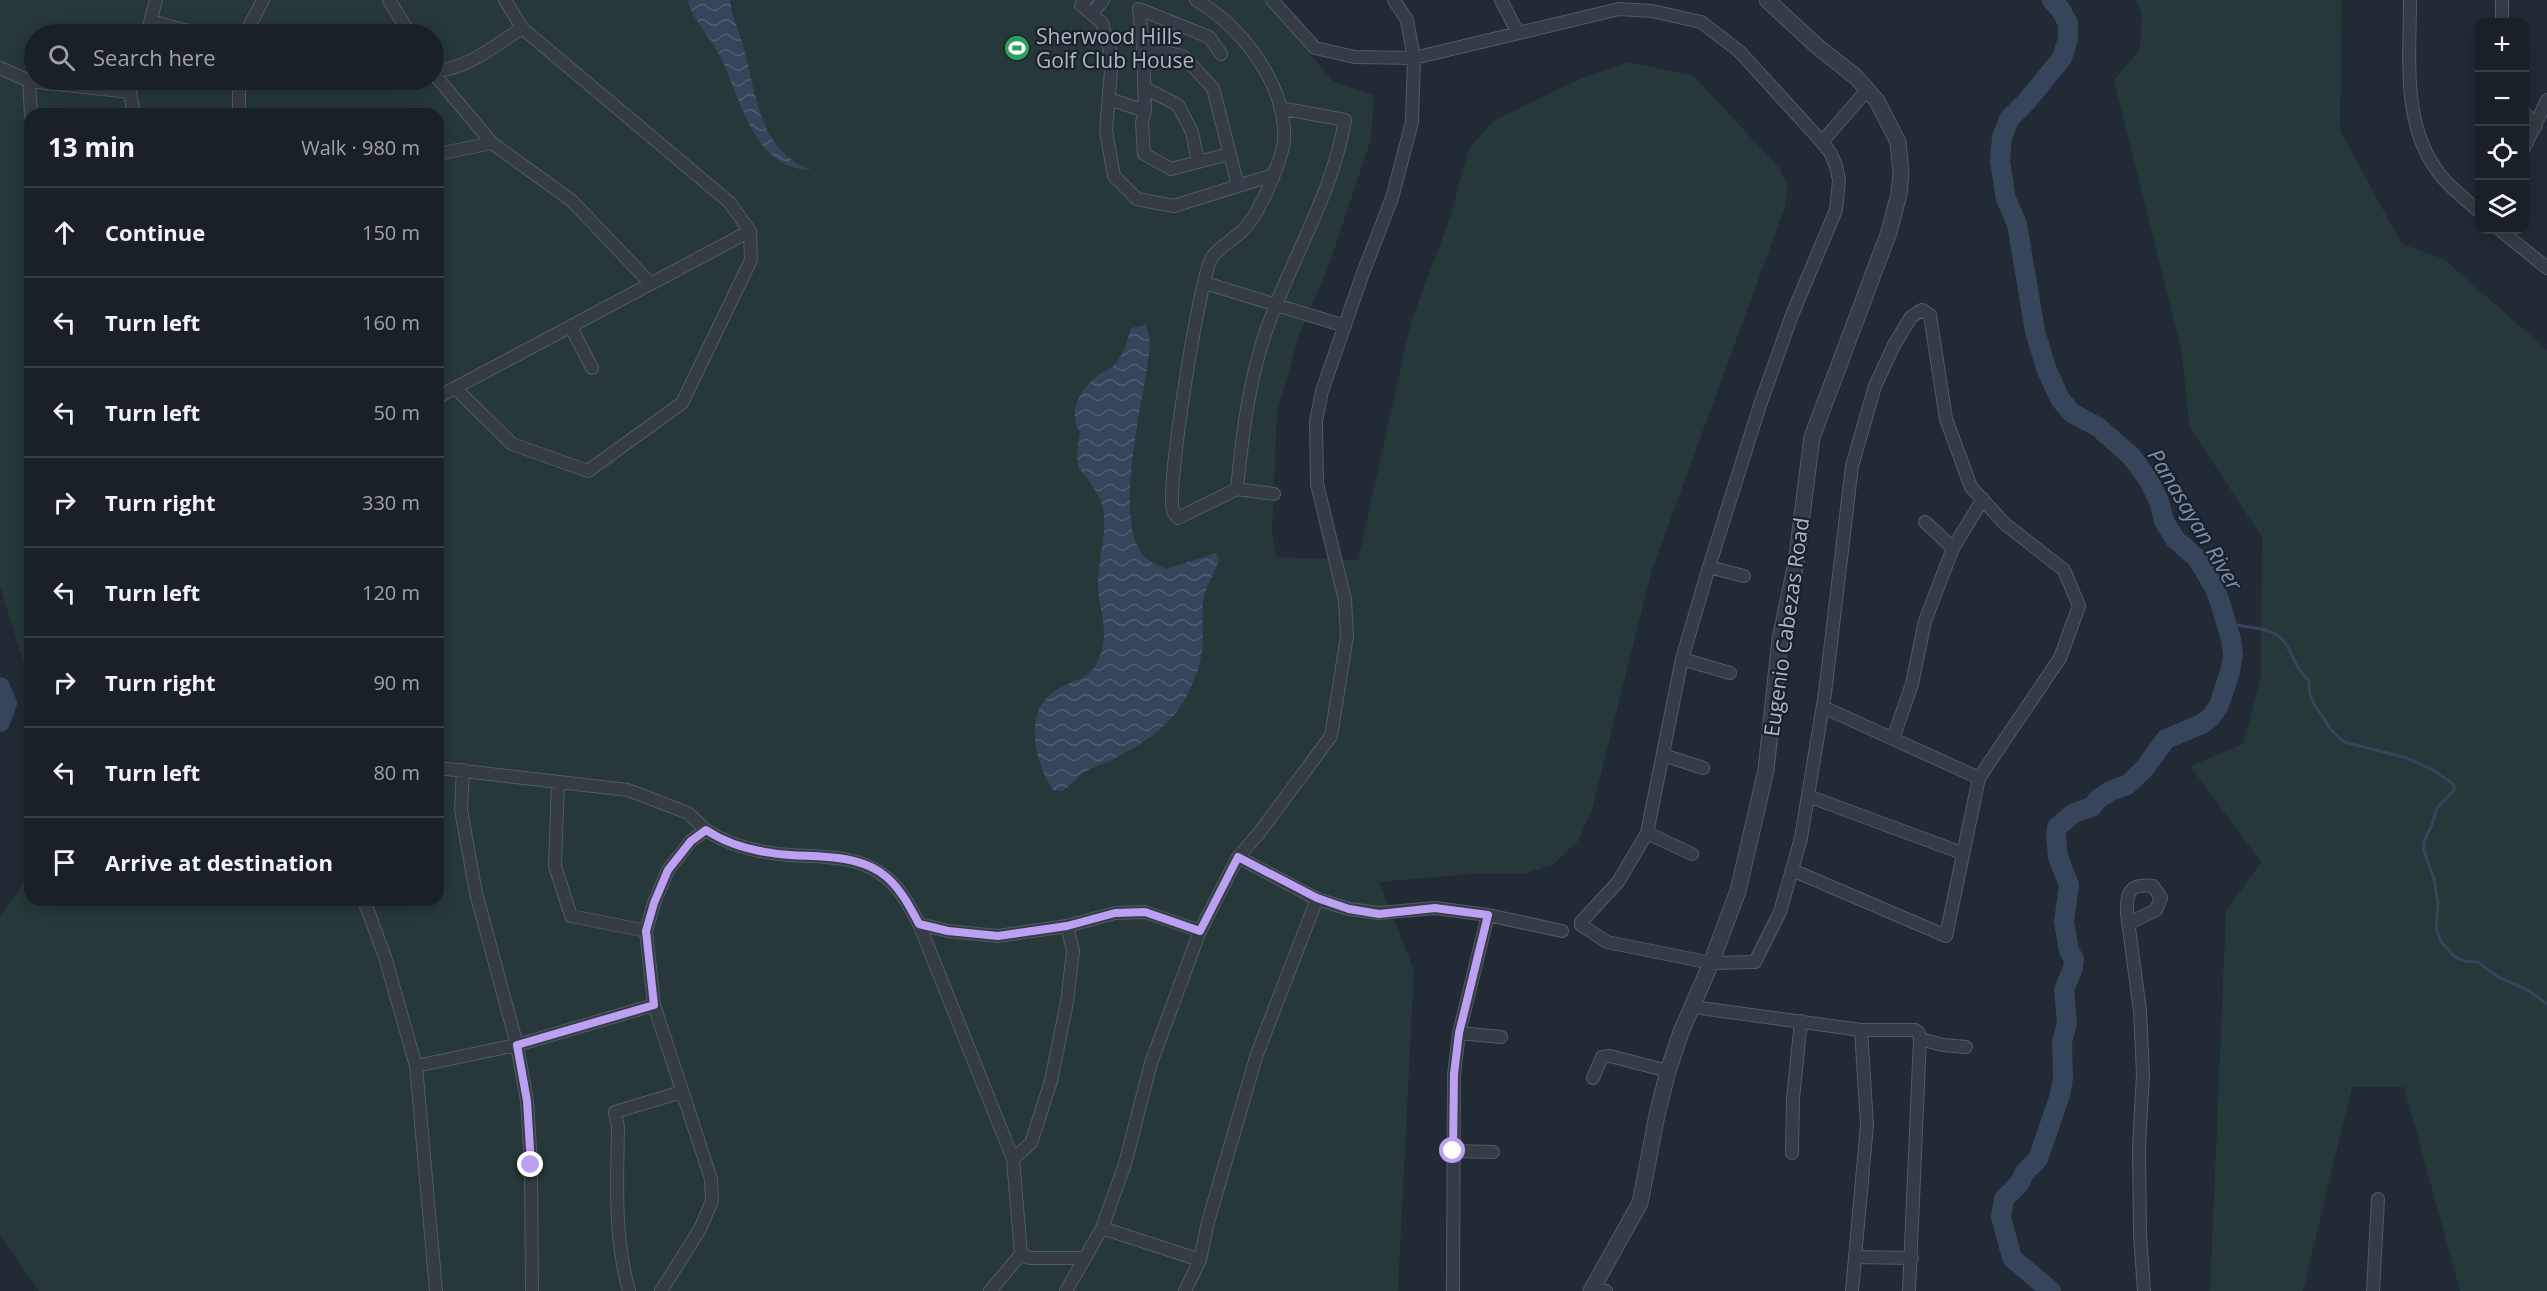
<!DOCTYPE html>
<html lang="en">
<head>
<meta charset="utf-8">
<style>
  body { margin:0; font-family:"Open Sans",sans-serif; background:#272d34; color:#f1f3f6 }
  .controls { position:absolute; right:18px; top:18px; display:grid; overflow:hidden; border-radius:12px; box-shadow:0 3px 15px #0003 }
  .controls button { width:54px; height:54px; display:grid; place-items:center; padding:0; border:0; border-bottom:2px solid #383e45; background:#1a2028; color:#f1f3f6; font:30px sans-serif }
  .stop { position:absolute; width:18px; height:18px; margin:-14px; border:4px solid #bca0f2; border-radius:50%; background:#fff }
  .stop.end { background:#bca0f2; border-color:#fff; box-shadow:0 2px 6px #0008 }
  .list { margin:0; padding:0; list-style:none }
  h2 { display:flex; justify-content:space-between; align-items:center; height:78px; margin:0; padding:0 24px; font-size:26px }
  h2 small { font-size:20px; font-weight:400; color:#9fa3a8 }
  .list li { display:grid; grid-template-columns:39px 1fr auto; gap:18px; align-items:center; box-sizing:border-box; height:90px; padding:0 24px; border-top:2px solid #383e45 }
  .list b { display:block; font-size:22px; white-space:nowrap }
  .list em { font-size:20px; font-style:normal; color:#9fa3a8 }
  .icon { flex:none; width:33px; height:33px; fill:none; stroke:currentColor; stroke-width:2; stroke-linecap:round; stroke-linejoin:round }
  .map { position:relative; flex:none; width:2547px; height:1291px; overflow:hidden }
  .search { position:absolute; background:#1a2028; box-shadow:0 3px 15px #0003; left:24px; top:24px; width:420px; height:66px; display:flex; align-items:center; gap:15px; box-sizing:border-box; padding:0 21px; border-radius:33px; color:#9fa3a8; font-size:22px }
  .panel { position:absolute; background:#1a2028; box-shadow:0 3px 15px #0003; left:24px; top:108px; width:420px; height:798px; border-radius:18px }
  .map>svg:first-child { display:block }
  .grass { fill:#263839; fill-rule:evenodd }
  .water { fill:url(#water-waves) }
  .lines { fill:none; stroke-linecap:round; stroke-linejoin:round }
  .stream { stroke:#36455c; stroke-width:3 }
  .river { stroke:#36455c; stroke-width:20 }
  .minor-casing { stroke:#525a64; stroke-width:14 }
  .tertiary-casing { stroke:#525a64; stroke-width:17 }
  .minor { stroke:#353c46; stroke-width:12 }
  .tertiary { stroke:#353c46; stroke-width:15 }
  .route { stroke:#bca0f2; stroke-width:8 }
  .labels { text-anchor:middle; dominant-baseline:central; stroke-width:4.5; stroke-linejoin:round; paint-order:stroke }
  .poi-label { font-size:21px; fill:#afb7c3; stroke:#1a212b; text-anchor:start }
  .street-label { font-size:21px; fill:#afb7c3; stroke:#1a212b }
  .water-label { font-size:22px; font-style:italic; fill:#798eaa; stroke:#1a212b }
</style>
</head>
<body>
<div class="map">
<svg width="2547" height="1291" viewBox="0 0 2547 1291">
  <defs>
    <pattern id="water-waves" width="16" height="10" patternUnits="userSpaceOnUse" patternTransform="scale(1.5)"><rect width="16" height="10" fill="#36455c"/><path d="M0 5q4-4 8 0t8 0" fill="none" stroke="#515e72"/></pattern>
  </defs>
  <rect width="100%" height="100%" fill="#222a35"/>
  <path class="grass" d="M0,0H1264L1334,82L1374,95L1371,139L1329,265L1299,335L1277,413L1272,530L1276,557L1358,560L1411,322L1450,218L1468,150L1493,121L1580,79L1628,62L1694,76L1780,169L1787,186L1786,204L1652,570L1592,810L1578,841L1553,865L1524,874H1470L1379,882L1414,970L1398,1291H39L0,1235V916L30,874V900H438V114H30V684L0,586ZM34,34H434V80H34Z
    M2136,0H2342L2340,131L2402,244L2444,259L2547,350V1291H2460L2404,1087H2352L2303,1291H2210L2226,911L2261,862L2190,766L2243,744L2261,676L2262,537L2190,428L2181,349L2114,80L2140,49L2142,14Z"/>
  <path class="water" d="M687,0H730C732,19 741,34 745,53C757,100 761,152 812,170C755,171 741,101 722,60C712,39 694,22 687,0Z
    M1145,325C1154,337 1148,360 1146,374C1140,413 1113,530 1146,558C1151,563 1160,565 1166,569L1216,553L1219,559C1215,574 1205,587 1203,602C1201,622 1205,642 1200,661C1186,713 1162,733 1116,758C1107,763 1096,765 1087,771C1078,776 1071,785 1063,791L1053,790C1035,763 1022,712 1055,691C1074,678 1090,682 1100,656C1110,628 1098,610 1098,584C1098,561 1106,537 1104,515C1103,499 1089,479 1078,468L1077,454L1080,432C1067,413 1080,389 1097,376C1102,372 1109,370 1113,366C1123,357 1127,341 1131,328Z"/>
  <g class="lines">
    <path class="stream" d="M2228,624C2246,627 2276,627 2286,644C2294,658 2297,670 2309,681L2310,695L2314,704L2332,731L2344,742L2407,758L2435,771L2454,785V790L2437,808L2431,827L2424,841V851L2434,879L2438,904L2436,928L2441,942L2455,957L2464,961L2478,962L2498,977L2528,990L2547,1004"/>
    <path class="river" d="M0,687L7,703L0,722
      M2051,1291L2012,1258L2001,1217L2004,1199L2019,1184L2025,1172L2038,1159L2060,1095L2063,1078L2062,1042L2067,1023L2064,990L2073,968L2074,959L2069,951L2064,922L2069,885L2058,857L2056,836L2057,827L2074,813L2092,807L2097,800L2110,791L2127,785L2144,769L2166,739L2202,724L2211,717L2219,705L2230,672L2233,655L2231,639L2222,609L2215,588L2197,558L2175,539L2164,521L2159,501L2148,479L2131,456L2098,427L2072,413L2060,399L2046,368L2035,331L2017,224L2006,199L2000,161L2002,138L2009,119L2027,101L2062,58L2068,39V23L2060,9L2052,0"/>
    <g class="minor-casing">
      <path id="minor" d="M389,0L410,34
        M1086,0L1081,5L1102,23L1112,58L1106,131L1114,176L1137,199L1174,206L1273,175
        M1196,0C1242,27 1287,85 1284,141C1283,154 1267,194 1260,205C1256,214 1249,224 1242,231C1233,240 1217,248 1211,259C1199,282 1166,488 1173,511C1174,514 1177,516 1178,518L1237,489L1274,494
        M1272,0L1315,48L1355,57L1414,58L1619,9L1652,11L1701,22L1739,51L1822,142L1831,154L1836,166L1839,180L1836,210L1792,315L1760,405L1709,567L1682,659L1647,833L1618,882L1581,922V925L1607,942L1711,963L1755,962L1780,912L1801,838L1825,693L1852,466L1875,386L1894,345L1911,317L1922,310L1930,315L1946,419L1971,487L2005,524L2064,570L2079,606L2060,658L1979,778L1946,936L1792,870
        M1501,0L1518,33
        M2410,0C2410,59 2401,128 2442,177C2453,190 2467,201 2480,212
        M2502,0V22
        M1092,14L1103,0
        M151,21L198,34
        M147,34L156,0
        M245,34L263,0
        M1143,48L1183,56L1213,88L1238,186
        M1221,54L1209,37L1139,9L1143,48L1145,111L1142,122L1144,154L1171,169L1229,154
        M0,68L29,81L130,92
        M434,71C466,70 496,45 522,28
        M434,74L492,143L572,201L651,284
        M133,80L130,92L134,114
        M239,80V114
        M29,81L31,114
        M1145,88L1178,105L1192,132L1198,162
        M1109,99L1145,111
        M2524,112L2536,126
        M1822,142L1867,90
        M2524,148L2547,100
        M438,154L492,143
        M2500,230L2547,268
        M1205,283L1345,326
        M571,327L592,368
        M455,388L512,444L588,471L682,403L751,260L750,231L729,202L522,28L505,0
        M438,397L750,231
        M1237,489C1242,438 1248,388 1263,340C1287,265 1332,198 1345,120L1280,108
        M1925,522L1953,548
        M1709,567L1744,576
        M1682,659L1730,673
        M1823,707L1979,778
        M1893,739L1912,684L1925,621L1953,548L1983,499
        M1663,755L1703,768
        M438,768L628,790L688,813L706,830
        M463,770L461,810L476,893L517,1045L527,1101L531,1165L532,1291
        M558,782L555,866L571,916L646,931
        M1808,796L1962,853
        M1647,833L1692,854
        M1238,857L1317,899L1349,909L1379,913L1435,908L1488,915L1562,931
        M364,900L385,957L416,1066L436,1291
        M2129,923L2156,910L2161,898L2153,886C2131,883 2126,891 2127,913L2140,1011L2143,1074L2139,1146L2140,1234L2144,1291
        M919,924L948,931L998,936L1067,926L1115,913L1145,912L1200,931
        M1693,1007L1861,1030L1867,1125L1852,1291
        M1861,1030H1915L1919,1033L1920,1039L1909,1291
        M1459,1033L1501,1037
        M1920,1039L1943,1045L1966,1047
        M416,1066L517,1045L654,1005
        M1593,1078L1602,1057L1610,1056L1668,1071
        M1453,1151L1493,1152
        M1792,1153L1793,1099L1801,1021
        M1013,1159L1031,1143L1051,1081L1067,1002L1073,951L1067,926
        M1102,1228L1200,1260
        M1021,1254L1030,1258H1085
        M1855,1257L1912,1258
        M1591,1289L1606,1291
        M629,1291C614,1238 617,1183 618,1128L615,1112L682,1092
        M661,1291L700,1229L712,1201L711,1179L654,1005L646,931L654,903L668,870L691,841L706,830C730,846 761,853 790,855C820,857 854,855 880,873C899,885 909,905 919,924L1013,1159L1021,1254L990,1291
        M1066,1291L1102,1228L1125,1164L1151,1063L1200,931L1238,857L1259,833L1331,736L1347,636L1345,600L1317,484L1316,421L1322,391L1363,273L1392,198L1412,122L1414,58L1407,20L1394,0
        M1185,1291L1200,1260L1208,1222L1257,1054L1317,899
        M1453,1291L1454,1075L1459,1033L1488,915
        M2373,1291L2378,1199"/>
    </g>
    <g class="tertiary-casing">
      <path id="tertiary" d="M1591,1291L1640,1203L1657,1115L1668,1071L1681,1032L1711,963L1738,891L1766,770L1780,639L1796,563L1812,437L1889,232L1899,194L1901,173L1898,142L1877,101L1856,77L1818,47L1767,0"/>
    </g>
    <use href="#minor" class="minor"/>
    <use href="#tertiary" class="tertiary"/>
  </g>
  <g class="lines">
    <path class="route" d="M531,1165L527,1101L517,1045L654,1005L646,931L654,903L668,870L691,841L706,830C730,846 761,853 790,855C820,857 854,855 880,872C899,885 909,905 919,924L948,931L998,936L1067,926L1115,913L1145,912L1200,931L1238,857L1317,898L1349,909L1379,914L1435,908L1488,915L1459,1033L1454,1074L1453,1151"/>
  </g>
  <defs>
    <g id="stadium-disc" transform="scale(1.35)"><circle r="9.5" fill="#2e9e5b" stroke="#1a212b"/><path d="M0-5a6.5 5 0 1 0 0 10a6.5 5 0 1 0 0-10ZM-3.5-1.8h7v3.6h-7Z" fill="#fff"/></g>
  </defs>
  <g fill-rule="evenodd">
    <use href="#stadium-disc" x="1017" y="48"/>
  </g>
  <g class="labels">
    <g class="poi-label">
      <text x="1036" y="36">Sherwood Hills<tspan x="1036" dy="24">Golf Club House</tspan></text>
    </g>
    <g class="street-label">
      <text transform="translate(1786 627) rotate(-82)">Eugenio Cabezas Road</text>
    </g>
    <g class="water-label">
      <text transform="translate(2196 519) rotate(59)">Panasayan River</text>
    </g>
  </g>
</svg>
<div class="controls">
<button>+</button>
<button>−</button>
<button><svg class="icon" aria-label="locate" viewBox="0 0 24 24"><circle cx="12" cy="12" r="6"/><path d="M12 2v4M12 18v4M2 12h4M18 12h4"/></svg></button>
<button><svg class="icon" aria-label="layers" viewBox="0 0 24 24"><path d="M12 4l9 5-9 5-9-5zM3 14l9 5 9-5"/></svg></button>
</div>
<div class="stop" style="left:1453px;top:1151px"></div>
<div class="stop end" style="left:531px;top:1165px"></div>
<div class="search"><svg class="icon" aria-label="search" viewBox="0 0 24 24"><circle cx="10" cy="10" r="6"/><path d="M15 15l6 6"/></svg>Search here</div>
<section class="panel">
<h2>13 min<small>Walk · 980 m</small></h2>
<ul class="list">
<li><svg class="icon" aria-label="ahead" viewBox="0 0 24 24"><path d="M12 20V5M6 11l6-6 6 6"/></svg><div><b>Continue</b></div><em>150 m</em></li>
<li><svg class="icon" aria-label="left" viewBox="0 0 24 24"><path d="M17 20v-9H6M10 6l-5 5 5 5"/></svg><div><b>Turn left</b></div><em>160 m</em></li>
<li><svg class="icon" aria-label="left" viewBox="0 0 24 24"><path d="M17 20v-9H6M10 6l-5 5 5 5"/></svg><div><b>Turn left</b></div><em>50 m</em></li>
<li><svg class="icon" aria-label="right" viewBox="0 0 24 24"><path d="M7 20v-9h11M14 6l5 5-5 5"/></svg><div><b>Turn right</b></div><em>330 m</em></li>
<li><svg class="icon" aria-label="left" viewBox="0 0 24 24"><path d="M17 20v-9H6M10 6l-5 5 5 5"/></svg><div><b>Turn left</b></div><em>120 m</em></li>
<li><svg class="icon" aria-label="right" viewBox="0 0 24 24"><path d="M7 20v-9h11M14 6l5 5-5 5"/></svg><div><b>Turn right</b></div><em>90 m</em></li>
<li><svg class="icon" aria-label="left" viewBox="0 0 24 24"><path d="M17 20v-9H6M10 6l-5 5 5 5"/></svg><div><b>Turn left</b></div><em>80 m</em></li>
<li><svg class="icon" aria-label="arrive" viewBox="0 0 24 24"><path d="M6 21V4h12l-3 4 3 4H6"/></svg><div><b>Arrive at destination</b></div></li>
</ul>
</section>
</div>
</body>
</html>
